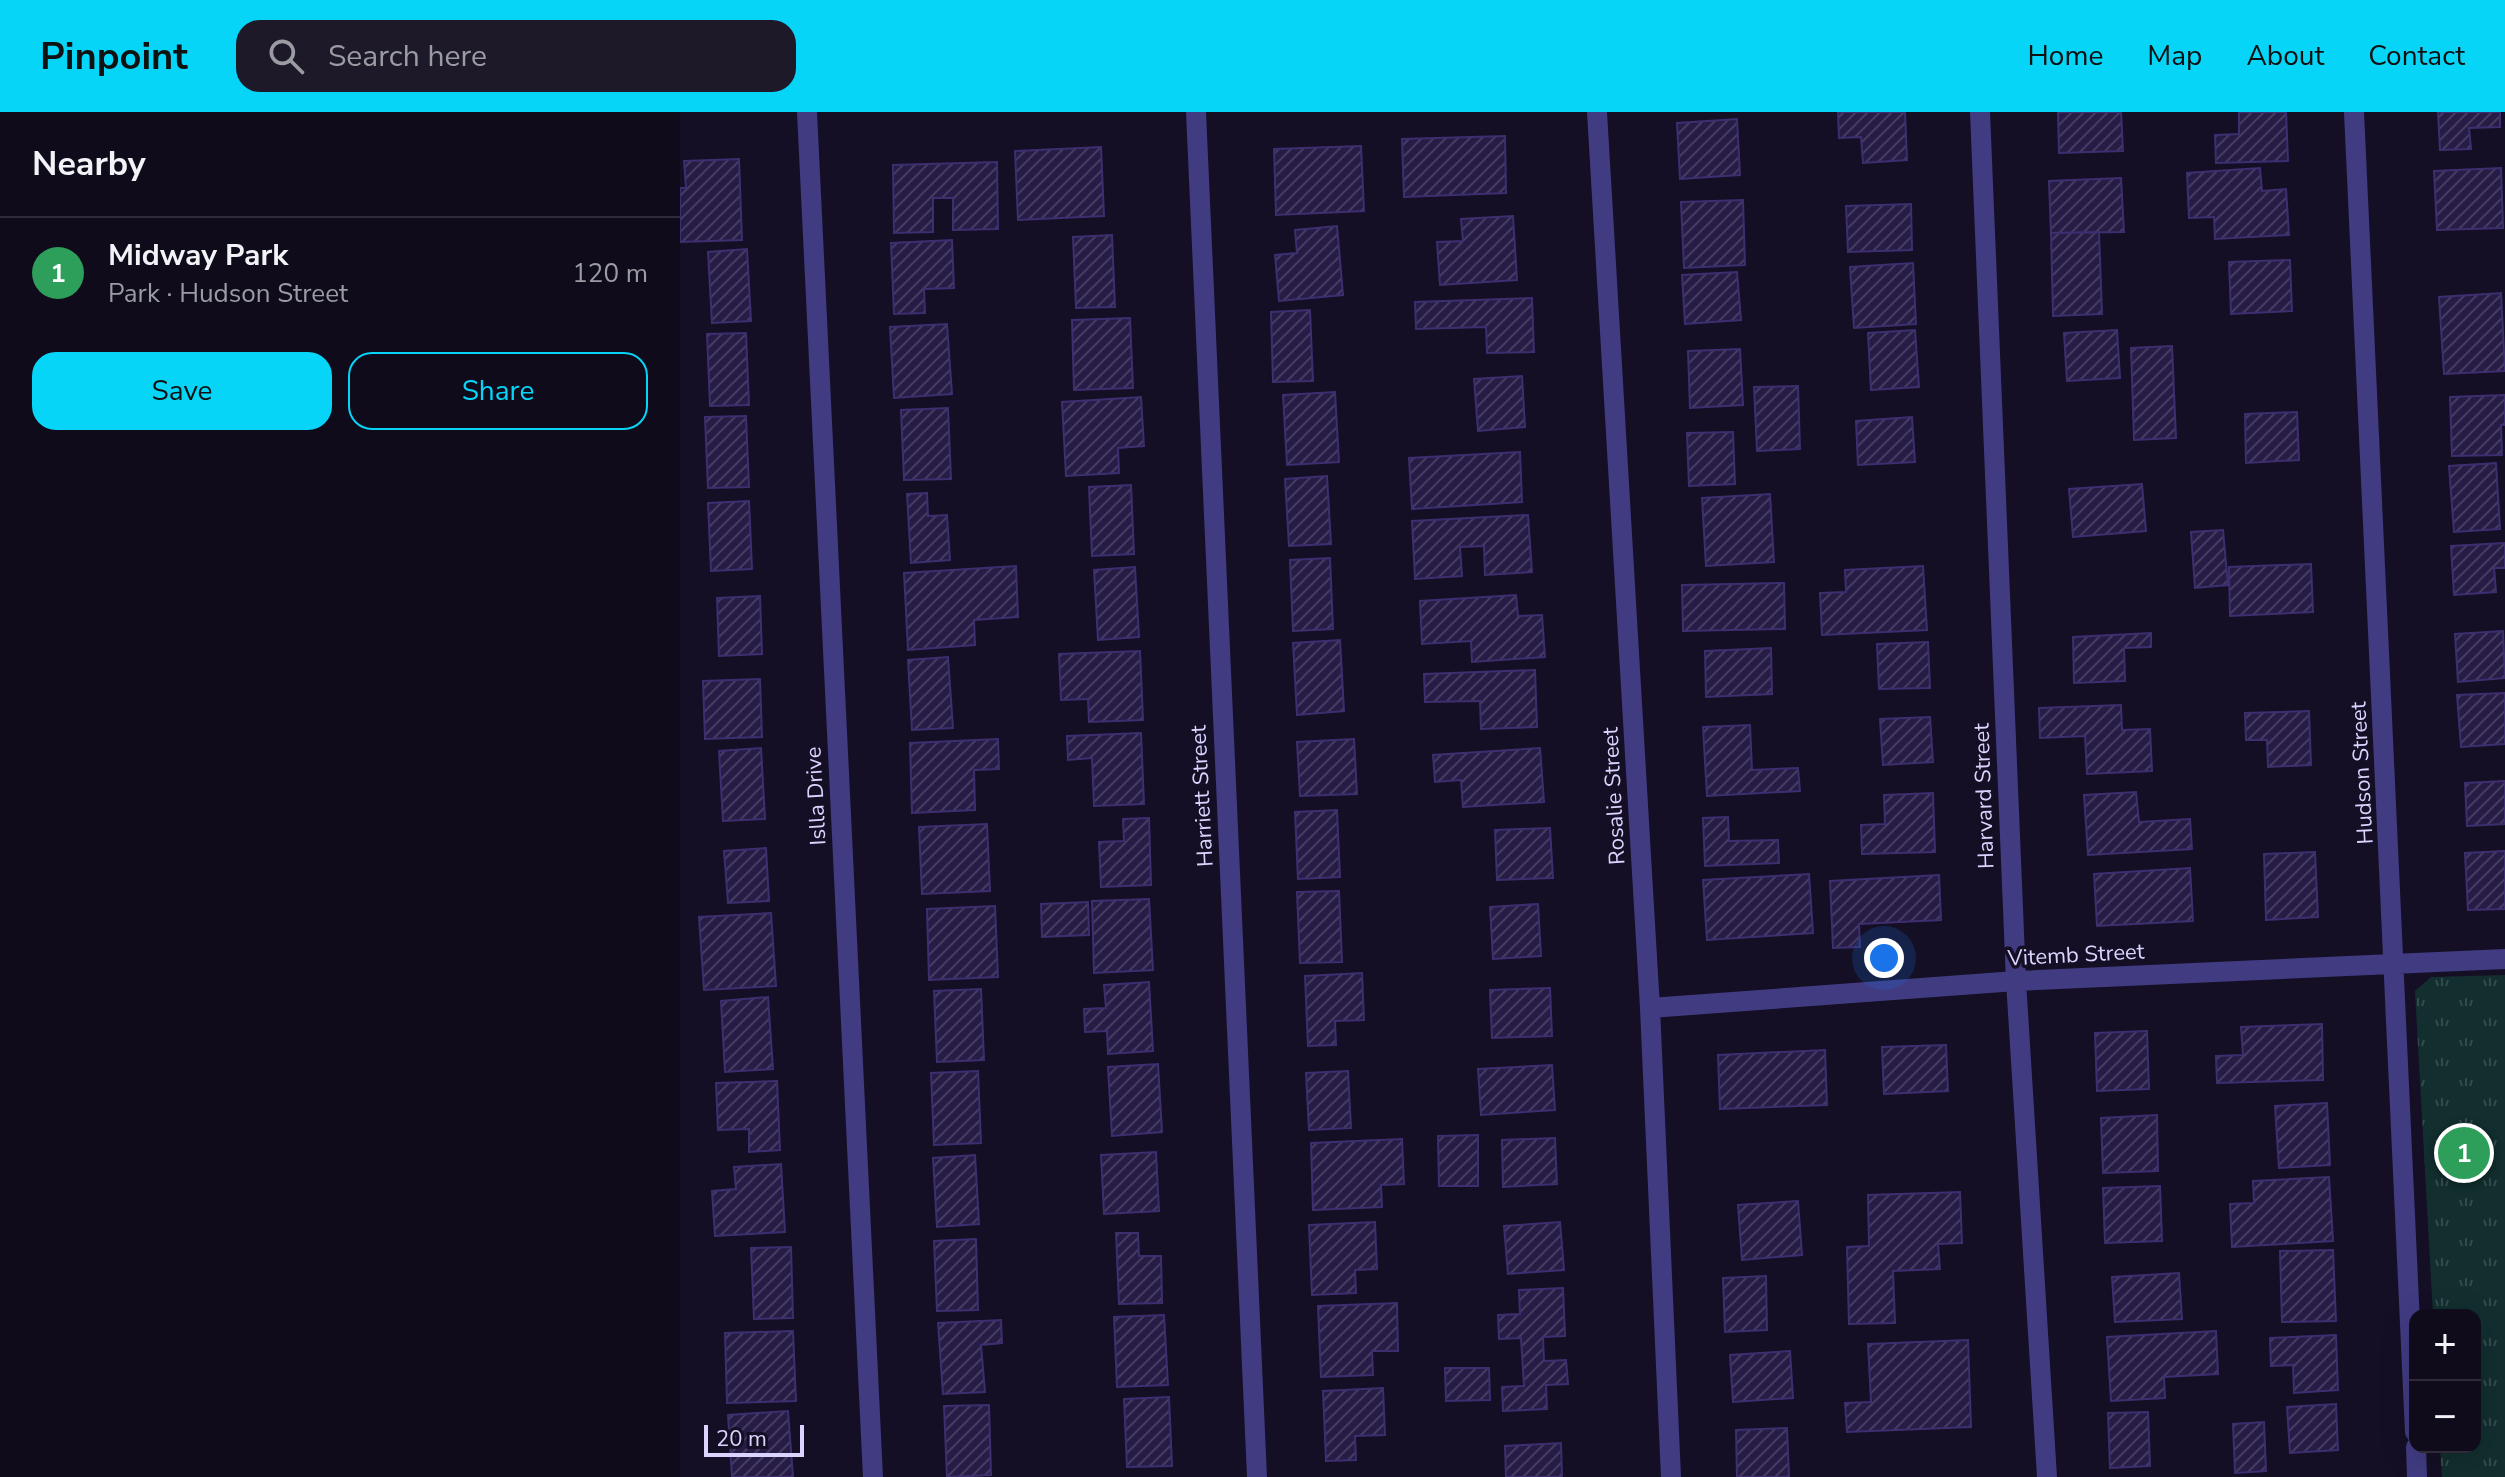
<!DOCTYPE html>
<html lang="en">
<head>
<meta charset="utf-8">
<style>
  body { margin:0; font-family:"Nunito Sans",sans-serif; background:#1d1928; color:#f1f3f6 }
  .controls { position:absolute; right:24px; bottom:24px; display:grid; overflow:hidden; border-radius:16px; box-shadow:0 8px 32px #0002 }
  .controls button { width:72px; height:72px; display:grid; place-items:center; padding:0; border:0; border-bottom:2px solid #2f2b3a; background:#0f0b1b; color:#f1f3f6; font:40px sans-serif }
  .scale { position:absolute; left:24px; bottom:20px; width:100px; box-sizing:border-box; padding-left:8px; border:4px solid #dad4fe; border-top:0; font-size:22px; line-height:28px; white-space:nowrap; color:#dad4fe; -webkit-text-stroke:6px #140f24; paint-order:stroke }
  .you { position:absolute; left:1204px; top:846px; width:28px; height:28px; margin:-20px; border:6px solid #fff; border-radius:50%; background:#1a73e8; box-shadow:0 0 0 12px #1a73e833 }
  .badge { display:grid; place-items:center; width:52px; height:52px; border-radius:50%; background:#06d5f7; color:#fff; font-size:26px; font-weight:700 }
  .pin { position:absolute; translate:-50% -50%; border:4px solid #fff; box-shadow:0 2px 8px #0006 }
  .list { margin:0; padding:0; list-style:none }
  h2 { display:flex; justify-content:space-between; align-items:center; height:104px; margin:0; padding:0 32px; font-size:34px }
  h2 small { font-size:26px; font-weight:400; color:#9b9ba3 }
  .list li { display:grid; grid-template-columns:52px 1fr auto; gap:24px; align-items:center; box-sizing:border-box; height:112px; padding:0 32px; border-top:2px solid #2f2b3a }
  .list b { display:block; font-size:30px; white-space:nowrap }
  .list p { margin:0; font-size:26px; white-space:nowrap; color:#9b9ba3 }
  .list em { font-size:26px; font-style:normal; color:#9b9ba3 }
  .actions { display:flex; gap:16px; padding:24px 32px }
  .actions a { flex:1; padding:18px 0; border:2px solid #06d5f7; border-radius:24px; text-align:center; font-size:28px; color:#06d5f7 }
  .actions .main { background:#06d5f7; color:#111 }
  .icon { flex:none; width:44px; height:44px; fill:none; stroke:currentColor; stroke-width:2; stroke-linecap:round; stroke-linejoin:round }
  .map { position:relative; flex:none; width:1825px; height:1365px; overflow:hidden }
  header { display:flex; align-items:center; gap:48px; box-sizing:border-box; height:112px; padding:0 40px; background:#06d5f7; color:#111 }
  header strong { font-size:38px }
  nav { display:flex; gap:44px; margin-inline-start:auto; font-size:28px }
  .search { width:560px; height:72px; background:#1d1928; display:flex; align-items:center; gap:20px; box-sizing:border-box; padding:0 28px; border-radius:24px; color:#9b9ba3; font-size:30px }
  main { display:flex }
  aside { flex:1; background:#0f0b1b }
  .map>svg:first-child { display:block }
  .park { fill:url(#park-tufts) }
  .building { fill:url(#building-hatch); stroke:#3e2e70; stroke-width:2 }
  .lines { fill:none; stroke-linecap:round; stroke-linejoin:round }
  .minor { stroke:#413b82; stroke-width:20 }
  .labels { text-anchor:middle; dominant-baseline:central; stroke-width:7; stroke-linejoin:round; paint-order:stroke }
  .street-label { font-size:22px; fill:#dad4fe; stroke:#140f24 }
</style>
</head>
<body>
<header>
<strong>Pinpoint</strong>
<div class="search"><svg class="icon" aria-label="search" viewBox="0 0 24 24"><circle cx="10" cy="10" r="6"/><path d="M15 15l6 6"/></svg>Search here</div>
<nav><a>Home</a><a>Map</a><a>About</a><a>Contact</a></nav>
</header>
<main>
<aside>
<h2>Nearby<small></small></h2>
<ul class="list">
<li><span class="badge" style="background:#2e9e5b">1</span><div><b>Midway Park</b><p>Park · Hudson Street</p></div><em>120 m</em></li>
</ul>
<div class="actions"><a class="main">Save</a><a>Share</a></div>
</aside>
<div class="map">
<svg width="1825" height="1365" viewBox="0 0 1825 1365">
  <defs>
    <pattern id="park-tufts" width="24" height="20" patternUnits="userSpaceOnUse" patternTransform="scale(2)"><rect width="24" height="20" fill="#122e2e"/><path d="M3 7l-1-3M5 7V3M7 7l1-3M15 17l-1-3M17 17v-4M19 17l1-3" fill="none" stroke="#344b4d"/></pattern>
    <pattern id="building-hatch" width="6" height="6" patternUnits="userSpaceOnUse" patternTransform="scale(2)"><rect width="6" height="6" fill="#261c45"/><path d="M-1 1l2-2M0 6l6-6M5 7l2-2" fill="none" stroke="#453c61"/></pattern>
  </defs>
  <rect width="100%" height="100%" fill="#140f24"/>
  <path class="park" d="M1825,863V1365H1762L1760,1335H1795V1203H1753L1735,879L1751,865Z"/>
  <path class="building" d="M1158,0H1225L1227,48L1183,51L1181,25L1159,26Z
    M1378,0H1441L1443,39L1379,41Z
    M1559,0H1606L1608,49L1536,51L1535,23L1559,22Z
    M1758,0H1820V15L1789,16L1791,37L1760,38Z
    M1057,7L1060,63L1000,67L997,11Z
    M825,24L826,81L724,85L722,27Z
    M681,34L684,99L596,103L594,37Z
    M421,35L424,104L338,108L335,39Z
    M59,47L62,128L0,130V76H6L4,49Z
    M317,50L318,117L273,118V86H253V120L214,121L213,53Z
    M1580,56L1582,79L1606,77L1609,123L1535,127L1534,105L1509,106L1507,61Z
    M1821,56L1823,116L1757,118L1754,59Z
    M1441,66L1444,120L1371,121L1369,69Z
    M1063,88L1065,153L1004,156L1001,90Z
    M1231,92L1232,138L1168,140L1166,94Z
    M833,104L837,168L760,173L757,130L783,129L781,107Z
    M657,114L663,183L599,189L595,143L617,141L615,118Z
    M1419,120L1422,202L1373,204L1371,121Z
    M432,123L435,195L396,196L393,125Z
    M272,128L274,176L244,177L245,201L214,202L211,131Z
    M67,137L71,209L32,211L28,140Z
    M1610,148L1612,199L1551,202L1549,150Z
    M1233,151L1236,212L1174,216L1170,155Z
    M1057,160L1061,208L1005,212L1002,163Z
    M1821,181L1825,259L1764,262L1759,185Z
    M852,186L854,240L807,241L806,215L736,217L735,190Z
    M630,198L633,269L593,270L591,200Z
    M450,206L453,276L394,278L392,208Z
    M267,212L272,282L214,286L210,215Z
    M1235,218L1239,275L1191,278L1188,221Z
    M1437,218L1440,266L1387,269L1384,221Z
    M66,221L69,293L30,294L27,222Z
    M1492,234L1496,326L1454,328L1451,236Z
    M1060,237L1063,293L1010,296L1008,239Z
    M842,264L845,315L798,319L794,267Z
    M1118,274L1120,337L1077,339L1074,275Z
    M655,280L659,350L607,353L603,283Z
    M1825,283V313H1821L1822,343L1772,344L1770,285Z
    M461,285L464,334L438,336L439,361L386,364L382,290Z
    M268,296L271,367L224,368L221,298Z
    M1617,300L1619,348L1566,351L1565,302Z
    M66,304L69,375L28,376L25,305Z
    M1232,305L1235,350L1178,353L1176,309Z
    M1053,320L1055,372L1009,374L1007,321Z
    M840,340L842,390L732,397L729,346Z
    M1816,351L1820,417L1774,420L1769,354Z
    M647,364L651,432L609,434L605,367Z
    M1462,372L1466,419L1393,425L1389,377Z
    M451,373L454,442L412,444L409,375Z
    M247,381L248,404L267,403L270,448L231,451L227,382Z
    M1090,382L1094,450L1026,454L1022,386Z
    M69,389L72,457L31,459L28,391Z
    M848,403L852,460L805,463L804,434L780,435L782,464L735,467L732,409Z
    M1543,418L1548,473L1515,476L1511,420Z
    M1825,431V456H1814L1816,480L1774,483L1771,434Z
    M650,446L653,517L613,519L610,448Z
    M1631,452L1633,500L1550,504L1549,455Z
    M336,454L338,505L294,508L295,533L228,538L224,461Z
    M1243,454L1247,518L1142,523L1140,481L1166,480L1165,458Z
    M455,455L459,525L418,528L414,458Z
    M1104,471L1105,517L1003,519L1002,473Z
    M836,483L838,504L862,503L865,545L792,550L791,529L742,532L740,489Z
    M80,484L82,542L39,544L37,486Z
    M1823,519L1825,566L1778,570L1775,522Z
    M1471,521V535L1444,536L1445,569L1394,571L1393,525Z
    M660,528L664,599L617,603L613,531Z
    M1248,530L1250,576L1199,577L1197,532Z
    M1091,536L1092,582L1026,585L1025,539Z
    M460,539L463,608L409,610L408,587L381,588L379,542Z
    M268,545L273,616L232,618L228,548Z
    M855,558L857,615L801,617L800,589L745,590L744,562Z
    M80,567L82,625L25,627L23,569Z
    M1825,581V632L1781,635L1777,583Z
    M1441,593L1442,618L1470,617L1472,659L1407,662L1405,624L1360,626L1359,596Z
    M1629,599L1631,653L1588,655L1587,628H1566L1565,601Z
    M1250,605L1253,650L1203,653L1200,607Z
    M1070,613L1072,658L1118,656L1120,679L1027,684L1023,615Z
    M461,621L464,692L414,694L412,646L388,648L387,624Z
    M318,627L319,657L294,658L295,698L232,701L230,631Z
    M674,627L677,682L620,684L617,630Z
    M81,636L85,707L43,709L39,639Z
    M860,636L864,690L783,695L781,668L755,670L753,643Z
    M1825,669V712L1787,714L1785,671Z
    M1456,680L1459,710L1510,707L1512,737L1408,743L1404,683Z
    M1253,681L1255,740L1182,742L1181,713L1205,712L1204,683Z
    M657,698L660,765L618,767L615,700Z
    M1048,705L1049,729L1098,728L1099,751L1025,754L1023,706Z
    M469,706L471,773L421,775L419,730L444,729L443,707Z
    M307,712L310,779L242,782L239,715Z
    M870,716L873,766L817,768L815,718Z
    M86,736L89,789L48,791L44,739Z
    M1825,739V797L1788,798L1785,741Z
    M1635,740L1638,805L1586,808L1584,742Z
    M1510,756L1513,809L1417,814L1414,762Z
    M1129,762L1133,821L1027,828L1023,768Z
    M1259,763L1261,808L1179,812L1180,835L1153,836L1150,769Z
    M659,779L662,850L620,851L617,780Z
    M469,787L473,858L414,861L412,789Z
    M408,790L409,823L362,825L361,792Z
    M858,792L861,844L813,847L810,795Z
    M315,794L318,865L249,868L247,797Z
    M91,801L96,874L24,878L19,805Z
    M682,861L684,908L655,909L656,933L628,934L625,864Z
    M469,870L473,939L428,942L427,919L405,920L404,897L426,896L424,873Z
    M870,876L872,924L812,926L810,878Z
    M301,877L304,948L257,950L254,879Z
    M88,885L93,957L45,960L41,889Z
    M1642,912L1643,968L1537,971L1536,944L1563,943L1561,915Z
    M1467,919L1469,977L1417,979L1415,921Z
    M1266,933L1268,979L1204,982L1202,935Z
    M1145,938L1147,993L1040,997L1038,943Z
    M478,952L482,1020L432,1024L428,955Z
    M872,953L875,998L801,1003L798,957Z
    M298,959L301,1031L254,1033L251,961Z
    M668,959L671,1016L629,1018L626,961Z
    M97,969L100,1038L69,1040V1017L38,1018L36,971Z
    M1647,991L1650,1053L1599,1056L1595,994Z
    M1477,1003L1478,1059L1423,1061L1421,1006Z
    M798,1023V1074H759L758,1024Z
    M875,1026L877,1072L823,1075L822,1028Z
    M722,1027L724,1072L701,1073L702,1095L633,1098L631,1031Z
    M476,1040L479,1099L424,1102L421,1043Z
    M295,1043L299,1112L257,1115L253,1046Z
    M101,1052L105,1120L35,1124L32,1079L56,1077L54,1055Z
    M1649,1065L1653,1129L1552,1135L1550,1092L1574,1091L1573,1069Z
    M1480,1074L1482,1129L1425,1131L1423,1076Z
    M1280,1080L1282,1131L1258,1132L1260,1157L1213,1159L1215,1211L1169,1212L1167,1135L1189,1134L1188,1083Z
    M1118,1089L1122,1143L1062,1148L1058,1093Z
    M695,1110L697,1157L675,1158L676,1181L632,1183L629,1113Z
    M880,1110L884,1158L828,1162L824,1114Z
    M436,1121H458L459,1144H481L482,1191L439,1192Z
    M296,1127L298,1198L257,1199L254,1129Z
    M111,1135L113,1206L74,1207L71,1136Z
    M1653,1138L1656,1209L1602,1210L1600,1139Z
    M1499,1161L1502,1207L1435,1210L1432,1165Z
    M1086,1164L1087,1218L1045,1220L1043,1166Z
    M883,1176L885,1224L863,1225L864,1249L886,1248L888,1272L866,1273L867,1297L823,1299L822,1275L844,1274L841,1226L819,1227L818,1203L840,1202L839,1178Z
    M717,1191L718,1239H692L693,1263L641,1265L638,1194Z
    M484,1203L488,1273L437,1275L434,1205Z
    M321,1208L322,1231L301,1233L305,1280L263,1282L258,1211Z
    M113,1219L116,1289L47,1291L45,1221Z
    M1536,1219L1538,1262L1484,1265L1485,1286L1431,1289L1427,1225Z
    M1656,1223L1658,1278L1614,1281L1613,1253L1591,1254L1590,1226Z
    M1288,1228L1291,1315L1167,1320L1165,1291L1191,1290L1188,1232Z
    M1110,1239L1113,1286L1053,1290L1050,1243Z
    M765,1256H809L810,1288L766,1289Z
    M703,1276L705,1323L675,1324L676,1348L646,1349L643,1279Z
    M489,1285L492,1354L447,1355L444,1287Z
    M1656,1292L1658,1338L1610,1341L1607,1295Z
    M309,1293L311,1363L267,1365L264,1294Z
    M108,1299L113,1365H52L48,1303Z
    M1468,1300L1470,1354L1430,1356L1428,1301Z
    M1584,1310L1586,1359L1555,1361L1553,1312Z
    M1107,1316L1109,1365H1057L1056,1318Z
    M881,1331L882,1365H826L825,1334Z"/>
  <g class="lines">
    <path class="minor" d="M127,0L193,1365
      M516,0L577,1365
      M917,0L970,896L991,1365
      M1300,0L1336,869L1367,1365
      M1674,0L1735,1320
      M970,896L1336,869L1825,847
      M1736,1335L1737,1365"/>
  </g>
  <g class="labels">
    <g class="street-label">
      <text transform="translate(1682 661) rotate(-93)">Hudson Street</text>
      <text transform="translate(136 684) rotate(-93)">Islla Drive</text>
      <text transform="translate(522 684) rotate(-93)">Harriett Street</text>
      <text transform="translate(934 684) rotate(-93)">Rosalie Street</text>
      <text transform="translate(1304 684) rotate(-92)">Harvard Street</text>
      <text transform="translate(1396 843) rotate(-3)">Vitemb Street</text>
    </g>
  </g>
</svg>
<div class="controls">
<button>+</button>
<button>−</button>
</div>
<div class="scale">20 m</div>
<div class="you"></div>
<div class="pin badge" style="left:1784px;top:1041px;background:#2e9e5b">1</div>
</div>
</main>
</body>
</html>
